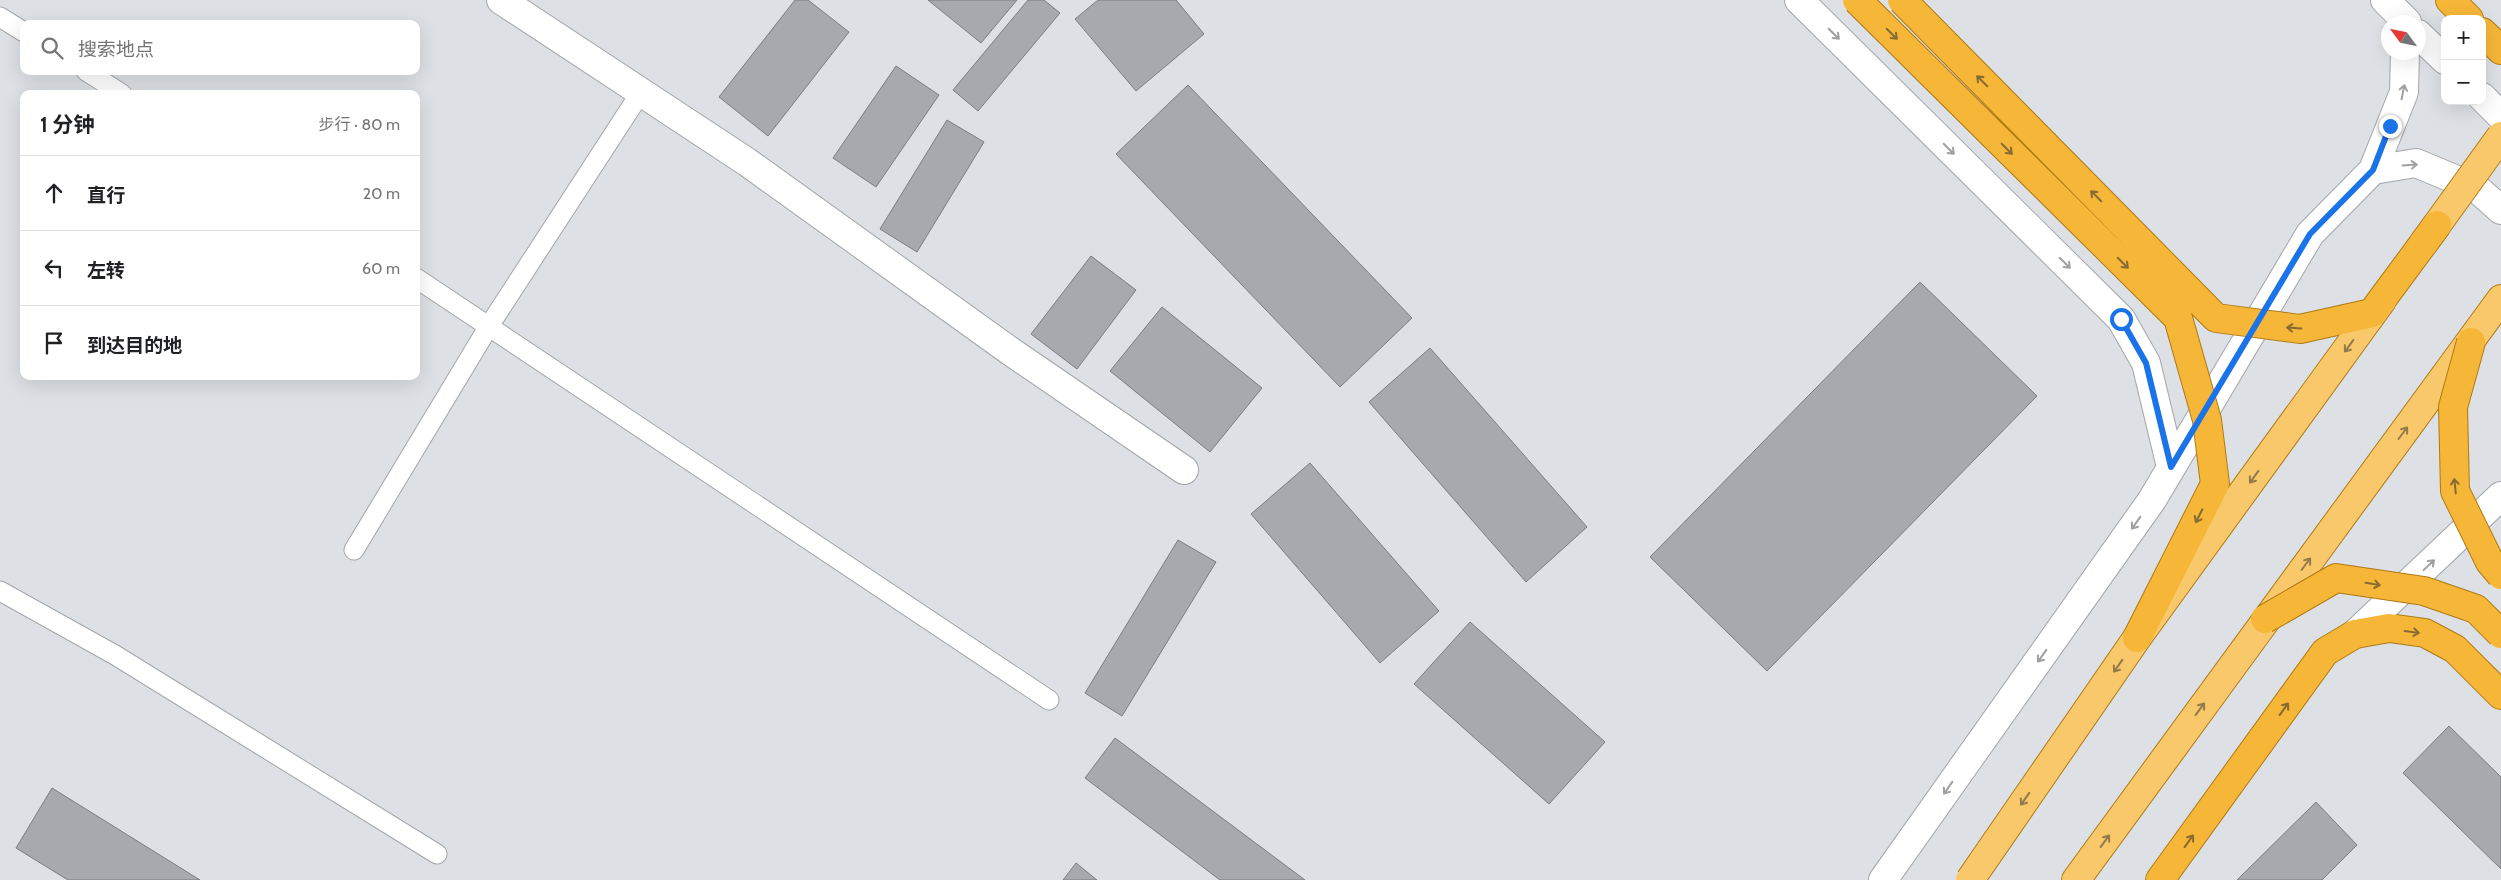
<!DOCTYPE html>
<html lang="zh">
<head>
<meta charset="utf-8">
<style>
  body { margin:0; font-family:Cabin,"Noto Sans SC",sans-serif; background:#f6f6f6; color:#202124 }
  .controls { position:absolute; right:15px; top:15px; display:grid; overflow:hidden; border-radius:10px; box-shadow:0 5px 20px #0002 }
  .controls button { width:45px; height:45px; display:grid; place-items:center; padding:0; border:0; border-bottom:1px solid #e0e0e0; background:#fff; color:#202124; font:25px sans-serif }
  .compass { position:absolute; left:2381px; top:15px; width:45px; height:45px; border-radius:50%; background:#fff; box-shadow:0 5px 20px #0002; rotate:303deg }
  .stop { position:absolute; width:15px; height:15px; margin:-11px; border:4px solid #1a73e8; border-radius:50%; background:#fff }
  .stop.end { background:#1a73e8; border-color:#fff; box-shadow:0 1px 5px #0008 }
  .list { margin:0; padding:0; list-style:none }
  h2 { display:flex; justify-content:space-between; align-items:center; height:65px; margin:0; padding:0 20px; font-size:21px }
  h2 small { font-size:16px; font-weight:400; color:#757577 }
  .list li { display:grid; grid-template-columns:32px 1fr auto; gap:15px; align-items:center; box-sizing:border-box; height:75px; padding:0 20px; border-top:1px solid #e0e0e0 }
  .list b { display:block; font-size:19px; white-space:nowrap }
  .list em { font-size:16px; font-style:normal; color:#757577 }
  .icon { flex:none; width:28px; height:28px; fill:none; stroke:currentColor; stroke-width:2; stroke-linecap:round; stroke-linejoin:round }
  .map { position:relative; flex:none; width:2501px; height:880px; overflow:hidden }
  .search { position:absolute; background:#fff; box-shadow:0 5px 20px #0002; left:20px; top:20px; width:400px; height:55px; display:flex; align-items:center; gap:12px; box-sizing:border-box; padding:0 18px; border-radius:10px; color:#757577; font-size:19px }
  .panel { position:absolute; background:#fff; box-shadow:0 5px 20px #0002; left:20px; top:90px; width:400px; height:290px; border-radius:10px }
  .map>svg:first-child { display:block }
  .building { fill:#a6a9ad; stroke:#7b7d81 }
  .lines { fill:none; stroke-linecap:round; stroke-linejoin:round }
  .service-casing { stroke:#a3a5a9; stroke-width:21 }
  .minor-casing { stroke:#a3a5a9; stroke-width:30 }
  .tertiary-casing { stroke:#a3a5a9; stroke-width:30 }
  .primary-casing { stroke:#ae7a15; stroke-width:30 }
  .trunk-casing { stroke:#ae7a15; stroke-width:30 }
  .service { stroke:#fff; stroke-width:19 }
  .minor { stroke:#fff; stroke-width:28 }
  .tertiary { stroke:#fff; stroke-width:28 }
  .primary { stroke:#f8c86a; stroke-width:28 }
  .trunk { stroke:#f6b638; stroke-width:28 }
  .primary-bridge-casing { stroke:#ae7a15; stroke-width:30; stroke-linecap:butt }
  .trunk-bridge-casing { stroke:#ae7a15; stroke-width:30; stroke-linecap:butt }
  .primary-bridge { stroke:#f8c86a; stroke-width:28 }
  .trunk-bridge { stroke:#f6b638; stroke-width:28 }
  .oneway { stroke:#a0a0a1 }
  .oneway2 { stroke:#876b33 }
  .oneway3 { stroke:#927a4c }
  .route { stroke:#1a73e8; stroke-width:6 }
</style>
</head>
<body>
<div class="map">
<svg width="2501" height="880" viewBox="0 0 2501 880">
  <rect width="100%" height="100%" fill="#dde0e4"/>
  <path class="building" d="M795,0H808L849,32L768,136L719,97Z
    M928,0H1017L981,43Z
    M1028,0H1044L1060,13L978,111L953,90Z
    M1098,0H1176L1204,34L1136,91L1075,19Z
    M896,66L939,95L876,187L833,158Z
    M1188,85L1412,318L1340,387L1116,154Z
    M947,120L984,142L917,252L880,229Z
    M1091,256L1136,290L1077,369L1031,334Z
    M1920,282L2037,396L1767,671L1650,557Z
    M1162,307L1262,388L1210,452L1110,371Z
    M1430,348L1587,527L1526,582L1369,402Z
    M1310,463L1439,611L1380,663L1251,514Z
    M1178,540L1216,562L1122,716L1085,693Z
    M1470,622L1605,742L1549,804L1414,684Z
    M2449,726L2501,777V869L2403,773Z
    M1115,738L1305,880H1220L1085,778Z
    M52,788L200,880H68L16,848Z
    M2316,802L2357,845L2322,880H2237Z
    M1076,863L1097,880H1063Z"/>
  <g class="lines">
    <g class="service-casing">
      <path id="service" d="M0,17L24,32
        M86,71L122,94
        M416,278L1049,700
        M354,550L489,326L641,92
        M0,591L115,655L437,854"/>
    </g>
    <g class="minor-casing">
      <path id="minor" d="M501,0L747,162L1010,351L1184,470"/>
    </g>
    <g class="tertiary-casing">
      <path id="tertiary" d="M1799,0L2121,319L2146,363L2171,467
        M2385,0L2407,22
        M2418,34L2445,60
        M2482,97L2501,116
        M2373,170L2404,92L2405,52
        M2355,634L2501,496
        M1883,880L2152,500L2310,234L2373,170L2416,163L2476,188L2501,210"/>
    </g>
    <g class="primary-casing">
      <path id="primary" d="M2076,880L2501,299"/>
    </g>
    <g class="trunk-casing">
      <path id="trunk" d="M2450,0L2469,19
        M2482,32L2501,50
        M2160,880L2325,652L2355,634L2389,628L2425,633L2455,649L2501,695"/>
    </g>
    <use href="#service" class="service"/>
    <use href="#minor" class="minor"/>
    <use href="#tertiary" class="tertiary"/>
    <use href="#primary" class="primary"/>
    <use href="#trunk" class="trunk"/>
    <g class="primary-bridge-casing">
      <path id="primary-bridge" d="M2423,244L2501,136
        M1970,880L2137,638L2383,299"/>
    </g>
    <g class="trunk-bridge-casing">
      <path id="trunk-bridge" d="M1857,0L2178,318L2207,420L2215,484L2137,638
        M1902,0L2216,318L2300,329L2372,313L2437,225
        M2471,342L2453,407L2455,491L2490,562L2501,575
        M2265,619L2336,578L2424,591L2476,609L2501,634"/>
    </g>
    <use href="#primary-bridge" class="primary-bridge"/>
    <use href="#trunk-bridge" class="trunk-bridge"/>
  </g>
  <defs><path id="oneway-shaft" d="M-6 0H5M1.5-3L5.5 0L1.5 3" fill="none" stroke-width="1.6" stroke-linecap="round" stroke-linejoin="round" transform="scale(1.25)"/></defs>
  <g class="oneway">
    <use href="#oneway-shaft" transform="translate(1834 34) rotate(45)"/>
    <use href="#oneway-shaft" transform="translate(2403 92) rotate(-79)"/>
    <use href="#oneway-shaft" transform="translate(1949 149) rotate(45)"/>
    <use href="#oneway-shaft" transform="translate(2410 165) rotate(-4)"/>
    <use href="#oneway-shaft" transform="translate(2065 263) rotate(45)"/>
    <use href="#oneway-shaft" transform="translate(2136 523) rotate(125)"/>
    <use href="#oneway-shaft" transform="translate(2429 565) rotate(-43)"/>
    <use href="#oneway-shaft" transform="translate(2042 656) rotate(125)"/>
    <use href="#oneway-shaft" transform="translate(1948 788) rotate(125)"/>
  </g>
  <g class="oneway2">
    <use href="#oneway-shaft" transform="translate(1892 34) rotate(45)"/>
    <use href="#oneway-shaft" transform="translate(1982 81) rotate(-135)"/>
    <use href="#oneway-shaft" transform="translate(2007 149) rotate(45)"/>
    <use href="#oneway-shaft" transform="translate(2096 196) rotate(-135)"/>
    <use href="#oneway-shaft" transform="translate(2123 263) rotate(45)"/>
    <use href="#oneway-shaft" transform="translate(2294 328) rotate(-176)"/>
    <use href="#oneway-shaft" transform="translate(2455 486) rotate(-96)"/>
    <use href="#oneway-shaft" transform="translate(2199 516) rotate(117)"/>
    <use href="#oneway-shaft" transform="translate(2373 584) rotate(9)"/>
    <use href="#oneway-shaft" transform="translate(2412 632) rotate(8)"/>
    <use href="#oneway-shaft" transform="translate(2284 709) rotate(-54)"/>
    <use href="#oneway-shaft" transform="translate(2189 841) rotate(-54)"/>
  </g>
  <g class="oneway3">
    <use href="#oneway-shaft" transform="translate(2349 346) rotate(126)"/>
    <use href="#oneway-shaft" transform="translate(2403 433) rotate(-53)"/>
    <use href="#oneway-shaft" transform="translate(2254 477) rotate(126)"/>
    <use href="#oneway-shaft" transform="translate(2306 564) rotate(-53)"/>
    <use href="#oneway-shaft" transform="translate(2118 666) rotate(125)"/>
    <use href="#oneway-shaft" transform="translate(2200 709) rotate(-54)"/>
    <use href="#oneway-shaft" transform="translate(2025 799) rotate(125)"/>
    <use href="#oneway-shaft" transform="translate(2105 841) rotate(-54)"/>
  </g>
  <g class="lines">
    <path class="route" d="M2121,319L2146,363L2171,467L2310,234L2373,170L2390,126"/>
  </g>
</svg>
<div class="controls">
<button>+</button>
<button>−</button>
</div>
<svg class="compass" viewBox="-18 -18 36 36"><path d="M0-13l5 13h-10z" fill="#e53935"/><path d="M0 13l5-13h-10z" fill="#757577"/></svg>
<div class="stop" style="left:2121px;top:319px"></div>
<div class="stop end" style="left:2390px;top:126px"></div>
<div class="search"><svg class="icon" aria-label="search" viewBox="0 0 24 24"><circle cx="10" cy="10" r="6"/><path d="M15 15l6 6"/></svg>搜索地点</div>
<section class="panel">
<h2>1 分钟<small>步行 · 80 m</small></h2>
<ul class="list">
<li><svg class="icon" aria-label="ahead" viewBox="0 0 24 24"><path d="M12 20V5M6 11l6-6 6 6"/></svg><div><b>直行</b></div><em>20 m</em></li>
<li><svg class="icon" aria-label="left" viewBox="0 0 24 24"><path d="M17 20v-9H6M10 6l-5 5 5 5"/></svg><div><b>左转</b></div><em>60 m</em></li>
<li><svg class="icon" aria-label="arrive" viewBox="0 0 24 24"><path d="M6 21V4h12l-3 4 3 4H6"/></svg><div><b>到达目的地</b></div></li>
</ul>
</section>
</div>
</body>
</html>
